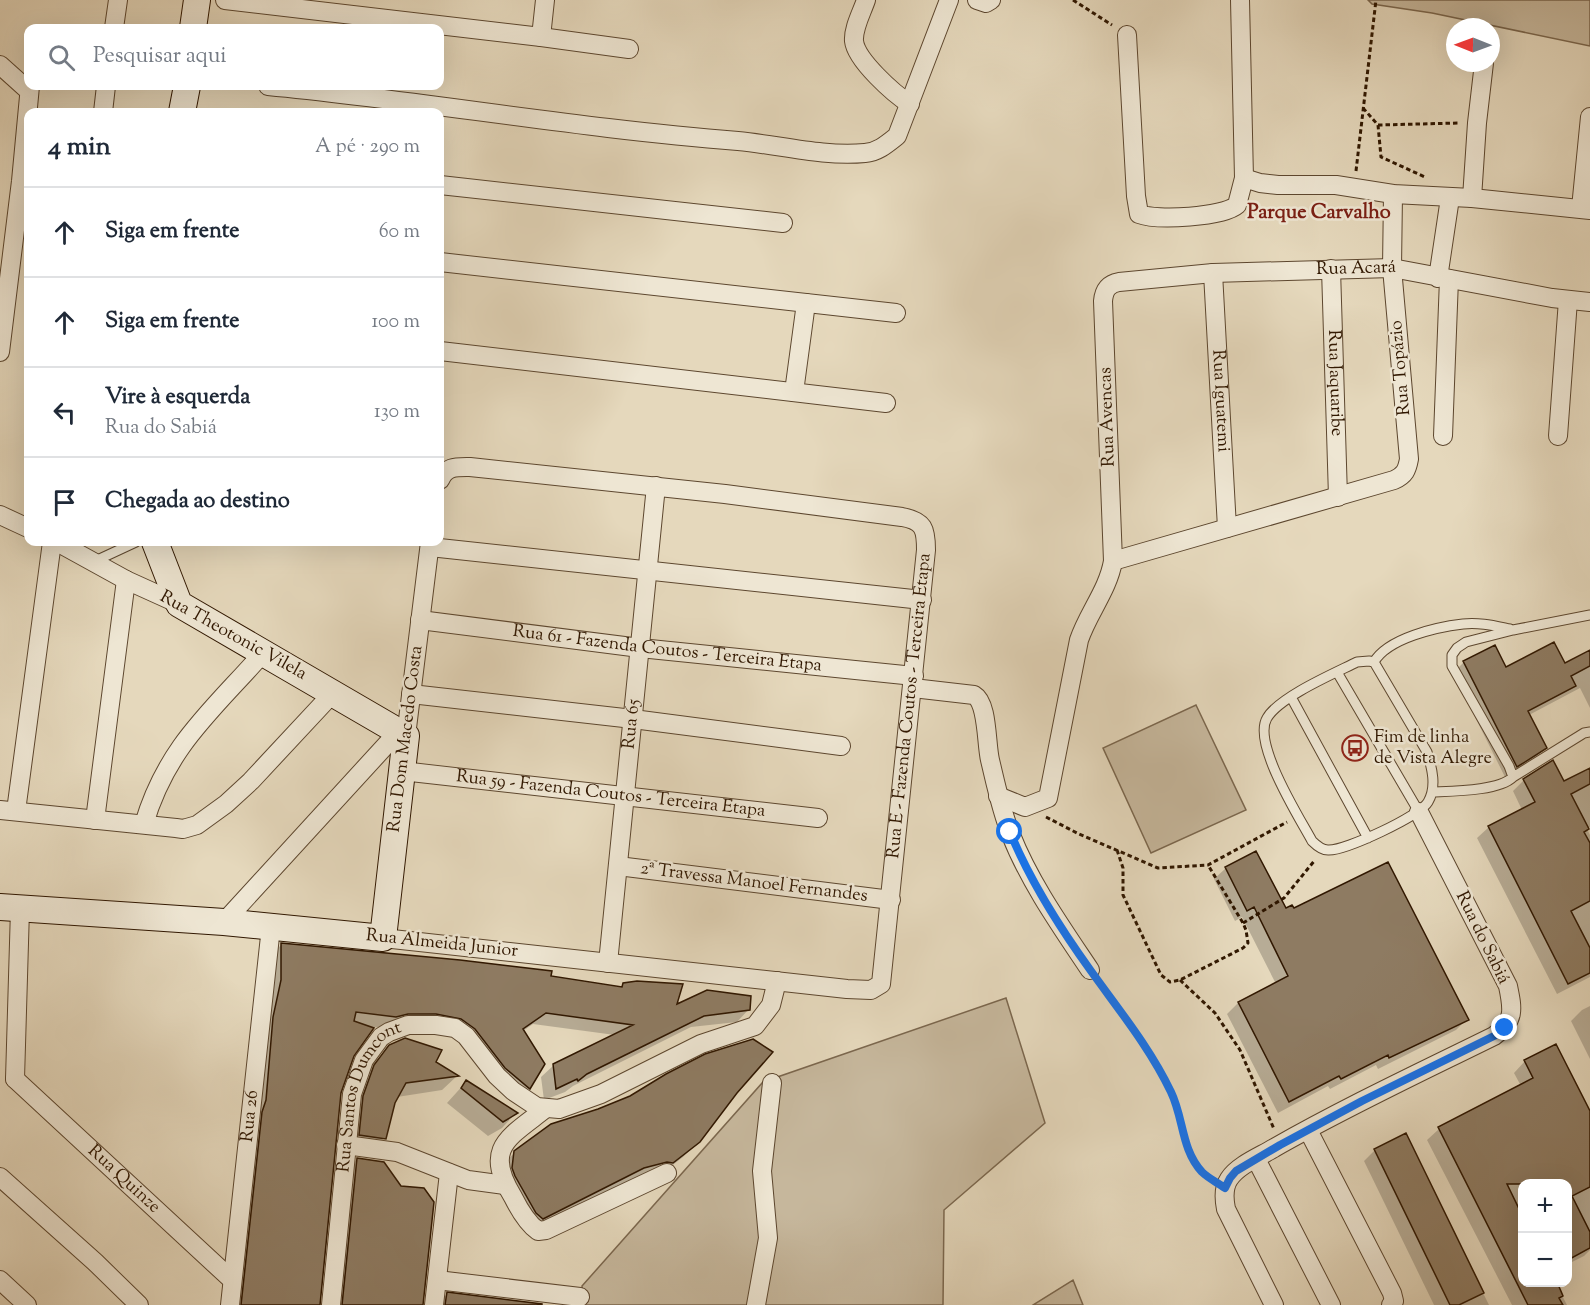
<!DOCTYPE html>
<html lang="pt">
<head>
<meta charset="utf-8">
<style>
  body { margin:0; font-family:"Sorts Mill Goudy",serif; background:#f6f6f7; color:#1f2937 }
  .controls { position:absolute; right:18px; bottom:18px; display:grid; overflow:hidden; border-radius:12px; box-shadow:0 6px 24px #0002 }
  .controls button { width:54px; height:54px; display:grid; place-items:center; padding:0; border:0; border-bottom:2px solid #e0e1e3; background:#fff; color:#1f2937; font:30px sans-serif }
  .compass { position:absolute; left:1446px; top:18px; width:54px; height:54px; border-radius:50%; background:#fff; box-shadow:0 6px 24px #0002; rotate:271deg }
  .stop { position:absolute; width:18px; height:18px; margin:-14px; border:4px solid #1a73e8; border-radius:50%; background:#fff }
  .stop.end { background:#1a73e8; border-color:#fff; box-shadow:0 2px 6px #0008 }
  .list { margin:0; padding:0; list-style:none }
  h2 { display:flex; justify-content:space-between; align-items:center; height:78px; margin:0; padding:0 24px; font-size:26px }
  h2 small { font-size:20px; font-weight:400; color:#747a83 }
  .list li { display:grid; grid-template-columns:39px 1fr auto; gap:18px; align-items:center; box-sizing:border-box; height:90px; padding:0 24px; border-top:2px solid #e0e1e3 }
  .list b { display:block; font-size:22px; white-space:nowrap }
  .list p { margin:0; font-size:20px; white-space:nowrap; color:#747a83 }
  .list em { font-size:20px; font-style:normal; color:#747a83 }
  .icon { flex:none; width:33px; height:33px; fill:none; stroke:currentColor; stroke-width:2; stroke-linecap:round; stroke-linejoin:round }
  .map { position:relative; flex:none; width:1590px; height:1305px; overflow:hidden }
  .search { position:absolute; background:#fff; box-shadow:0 6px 24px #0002; left:24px; top:24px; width:420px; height:66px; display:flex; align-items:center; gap:15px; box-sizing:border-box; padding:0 21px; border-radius:12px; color:#747a83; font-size:22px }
  .panel { position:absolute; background:#fff; box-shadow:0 6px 24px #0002; left:24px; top:108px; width:420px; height:438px; border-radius:12px }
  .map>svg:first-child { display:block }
  .green { fill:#c6b79c; stroke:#7b674e; stroke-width:1.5 }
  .shadow { fill:#0003 }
  .building { fill:#8e7b62; stroke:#301700; stroke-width:1.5 }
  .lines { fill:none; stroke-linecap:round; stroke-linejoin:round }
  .lane-casing { stroke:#5d472f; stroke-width:11 }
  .street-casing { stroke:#5d472f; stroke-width:20 }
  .secondary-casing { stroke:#301700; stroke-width:28 }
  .path { stroke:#301700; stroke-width:3; stroke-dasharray:4.5 3; stroke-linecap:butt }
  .lane { stroke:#eee6d3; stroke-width:9 }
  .street { stroke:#eee6d3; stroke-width:18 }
  .secondary { stroke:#eee6d3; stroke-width:26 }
  .route { stroke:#1a73e8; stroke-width:8 }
  .labels { text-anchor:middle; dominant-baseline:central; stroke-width:5; stroke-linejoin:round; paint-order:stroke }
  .street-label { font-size:18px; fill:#301700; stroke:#eee6d3 }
  .poi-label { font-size:18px; fill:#301700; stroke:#eee6d3; text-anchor:start }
  .neighbourhood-label { font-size:20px; font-weight:bold; fill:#7a1f14; stroke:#eee6d3 }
</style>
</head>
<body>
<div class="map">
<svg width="1590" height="1305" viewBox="0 0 1590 1305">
  <rect width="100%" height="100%" fill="#e5d8bc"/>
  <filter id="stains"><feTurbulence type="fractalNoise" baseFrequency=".00333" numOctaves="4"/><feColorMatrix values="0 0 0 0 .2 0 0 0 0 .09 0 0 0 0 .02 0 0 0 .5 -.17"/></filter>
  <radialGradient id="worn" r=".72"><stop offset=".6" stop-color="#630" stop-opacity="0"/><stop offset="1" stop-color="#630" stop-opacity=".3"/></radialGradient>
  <path class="green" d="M1368,0H1590V46L1432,13L1372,4Z
    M1196,705L1246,810L1151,853L1103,748Z
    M1006,998L1045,1123L944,1210L943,1305H584L582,1286L763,1082Z
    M1073,1280L1083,1305H1033Z"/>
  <path class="shadow" d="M1494,647L1505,669L1564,665L1590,652V708L1580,688L1529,715L1545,748L1534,759L1505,777L1453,673L1464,662Z
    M1590,770V827L1587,829L1590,835V977L1557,994L1477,838L1489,827L1522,810L1513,791L1524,780L1564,783Z
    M1256,853L1285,910L1467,1019L1456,1030L1378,1069L1376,1065L1330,1089L1328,1086L1278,1113L1227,1014L1238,1003L1276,984L1242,917L1235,921L1214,879L1226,868Z
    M282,944L549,977L620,988L624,984L675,1007L749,1009L737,1022L691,1027L573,1086L565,1092L544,1100L541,1077L554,1065L615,1035L533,1024L523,1031L529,1088L517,1100L449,1030L373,1027L352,1055L339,1093L315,1305H232L270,956Z
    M1590,1006V1059L1571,1021L1582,1010Z
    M390,1047L434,1062L457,1076L442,1090L397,1097L384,1138L369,1153L345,1150L359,1082L374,1062Z
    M1525,1061L1590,1114V1230L1588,1231L1590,1235V1250L1584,1256L1568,1264V1184H1522V1282H1555L1567,1305H1512L1427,1140L1439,1129L1521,1086L1514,1073Z
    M466,1082L516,1113L502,1128L488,1136L447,1103Z
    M1405,1135L1489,1305H1434L1364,1161L1375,1150Z
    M699,1141L683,1157L656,1178L583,1207L526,1233L516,1220L500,1191V1168L515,1152Z
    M357,1159L422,1305H329L342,1174Z
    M447,1294L539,1305H436Z"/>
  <path class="building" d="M1554,642L1565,663L1590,650V666L1571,676L1576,686L1528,711L1547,748L1517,767L1463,661L1495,645L1506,667Z
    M1553,760L1564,781L1590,768V784L1571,794L1589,829L1584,832L1590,843V901L1571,911L1590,948V973L1568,984L1488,826L1535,802L1523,779Z
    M1256,851L1286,908L1292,905L1294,908L1388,862L1469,1020L1389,1058L1388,1055L1341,1079L1339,1076L1289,1102L1238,1002L1288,976L1254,907L1247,911L1225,867Z
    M281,943L460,960L552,971L551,976L622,987L623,983L637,981L683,984L677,1004L707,990L751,996L750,1010L704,1016L587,1074L578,1081L577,1079L556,1089L553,1064L633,1025L546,1013L523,1029L545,1064L530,1089L505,1068L475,1029L461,1019L436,1014H408L396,1017L356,1012L354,1021L374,1028L354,1056L341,1093L320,1305H241L262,1112L266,1100L273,1017L281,980Z
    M405,1038L442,1050L436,1062L459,1076L406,1083L395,1103L386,1139L359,1135L363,1096L374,1065L389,1045Z
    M753,1039L773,1052L737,1093L700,1142L673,1163L667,1162L644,1168L543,1219L536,1213L515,1176L512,1168L514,1151L551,1124L598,1109L630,1096L666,1074L705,1054Z
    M1556,1044L1590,1111V1187L1572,1196L1590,1232V1248L1568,1260V1184H1507L1522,1215V1282H1557L1563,1296L1559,1298L1563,1305H1528L1438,1127L1533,1078L1524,1060Z
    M466,1080L518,1113L503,1122L461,1088Z
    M1406,1133L1484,1293L1459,1305H1450L1374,1149Z
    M357,1158L384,1162L401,1186L424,1188L434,1202L423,1305H342Z
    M447,1292L542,1304V1305H445Z"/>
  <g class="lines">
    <g class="lane-casing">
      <path id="lane" d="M93,562L136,542
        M1369,661L1374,662L1427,752C1432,768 1437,787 1428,802C1420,816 1345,851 1328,850C1322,850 1317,846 1312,841C1299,817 1252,743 1267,718C1279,697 1335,673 1357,662Z
        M1374,662C1388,638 1437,627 1463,624C1479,622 1495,626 1510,629
        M1337,672L1419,812
        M1291,697L1368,838
        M1513,777L1584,733L1590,732
        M1432,792C1453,791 1499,791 1513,777L1509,766L1452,666V655L1457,648L1466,642L1513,630L1590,615"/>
    </g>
    <g class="street-casing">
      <g id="street">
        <path d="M225,0L541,37L629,49"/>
        <path d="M866,0C862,12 853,28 854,41C856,60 894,94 910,104"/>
        <path d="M977,0L986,3L991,0"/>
        <path d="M114,28L118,0"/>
        <path d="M1127,35L1136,196L1139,214C1157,221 1223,217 1237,205L1244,178L1240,0"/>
        <path d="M541,37L545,0"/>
        <path d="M0,65L29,91"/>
        <path d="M268,86C425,101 581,129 738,141C780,145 823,157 865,153C878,152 887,144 897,136L949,0"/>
        <path d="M103,112L106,86"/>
        <path d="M1244,178L1260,183L1278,185H1336L1393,194L1472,198L1590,210"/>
        <path d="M440,185L783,223"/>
        <path d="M1472,198L1477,123L1484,63"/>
        <path d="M1581,208L1590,117"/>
        <path d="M440,262L896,313"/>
        <path id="s1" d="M1331,269L1338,497"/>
        <path id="s2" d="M1213,273L1227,528"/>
        <path d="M1438,278L1450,198"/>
        <path d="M440,351L886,403"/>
        <path d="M0,352L21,181L30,86"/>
        <path d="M794,392L806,303"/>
        <path d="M1443,436L1449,279"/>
        <path d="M1558,436L1568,300"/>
        <path d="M0,515L28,528"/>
        <path d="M57,542L126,580L179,604"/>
        <path d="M430,547L922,600"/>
        <path d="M1113,561L1394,480C1405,475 1407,470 1409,459L1392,268L1393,194"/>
        <path id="s3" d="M420,620L640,648L914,676"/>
        <path d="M913,688L974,695C988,703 986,743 990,760C996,785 1001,810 1011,835C1030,883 1062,928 1090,970"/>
        <path d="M411,694L633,719L841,746"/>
        <path d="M406,736L430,542"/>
        <path id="s4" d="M402,771L818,818"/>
        <path id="s5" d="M998,796L1025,807L1048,798L1079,640C1088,613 1108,590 1113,561L1103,301C1104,290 1108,284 1119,282L1213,273L1392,268L1552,298L1590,302"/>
        <path d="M0,810L176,828L183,829L197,825L226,804L251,781L333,693"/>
        <path d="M16,811L52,542"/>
        <path d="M95,820L126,580"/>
        <path d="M144,824C167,746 212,711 263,653"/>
        <path d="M618,866L891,900"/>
        <path d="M224,922L398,732"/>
        <path id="s6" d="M383,938L847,989L871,990L881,984L926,550C926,529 924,521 902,517L725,494L470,467C456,467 446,466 440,480"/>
        <path id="s7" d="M608,963L656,486"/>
        <path id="s8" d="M15,1079L232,1280"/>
        <path d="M15,1079L20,909"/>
        <path d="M545,1109C508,1138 483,1148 513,1197C519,1209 527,1223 538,1231L546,1230L667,1173"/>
        <path d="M1308,1130L1392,1293L1394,1301L1391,1305"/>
        <path d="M346,1145L397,1152L468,1180L505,1185"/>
        <path d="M1256,1159L1331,1305"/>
        <path d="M0,1177L95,1262L139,1305"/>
        <path d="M0,1280L27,1305"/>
        <path d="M437,1280L580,1297"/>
        <path id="s9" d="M230,1305L271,927"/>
        <path id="s10" d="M331,1305L352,1094L364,1060L381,1037L389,1032L408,1025H436L455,1028L466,1036L497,1076L513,1091L537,1107L559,1109L601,1094L701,1044L755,1026L771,1005L777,981"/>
        <path d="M434,1305L449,1173"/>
        <path d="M756,1305L768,1238L762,1171L772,1083"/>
        <path d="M1274,1305L1226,1209C1224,1199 1223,1188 1229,1179C1238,1165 1261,1156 1274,1148C1346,1107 1421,1072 1494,1036C1515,1021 1513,1010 1508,986L1419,812"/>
      </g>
    </g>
    <g class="secondary-casing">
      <path id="secondary" d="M193,28L197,0
        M182,112L187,86
        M0,907L224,922L383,938L406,736L179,604L155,542"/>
    </g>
    <path class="path" d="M1073,0L1112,25
      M1363,108L1378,125L1381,157L1425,177
      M1378,125L1460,123
      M1356,171L1376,0
      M1046,817L1079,834L1158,868L1208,865L1287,822
      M1117,850L1123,868V895L1161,975L1170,982L1180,980L1243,948L1248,943L1246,930L1243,923L1208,865
      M1243,923L1284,898L1315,860
      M1180,980L1215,1013L1240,1050L1274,1129
      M1101,984C1128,1020 1163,1062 1176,1106C1185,1133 1185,1162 1211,1179"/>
    <use href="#lane" class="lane"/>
    <use href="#street" class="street"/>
    <use href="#secondary" class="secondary"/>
  </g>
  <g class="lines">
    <path class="route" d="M1010,832C1030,881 1060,928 1091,971C1119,1010 1150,1048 1171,1092C1184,1119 1181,1149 1202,1172C1208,1178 1218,1183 1225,1188L1230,1178L1236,1171L1280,1145L1362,1101L1494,1036L1505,1028"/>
  </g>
  <defs>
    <g id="bus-ring" transform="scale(1.35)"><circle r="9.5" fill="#eee6d3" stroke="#8f2418" stroke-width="1.5"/><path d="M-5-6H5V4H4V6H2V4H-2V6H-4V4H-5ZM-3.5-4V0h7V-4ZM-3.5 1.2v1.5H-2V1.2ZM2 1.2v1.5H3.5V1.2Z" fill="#8f2418"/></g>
  </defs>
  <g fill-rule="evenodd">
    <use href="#bus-ring" x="1355" y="748"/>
  </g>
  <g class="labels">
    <g class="street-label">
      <text stroke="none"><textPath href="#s5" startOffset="826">Rua Acará</textPath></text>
      <text transform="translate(1401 368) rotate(-95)">Rua Topázio</text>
      <text stroke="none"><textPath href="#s1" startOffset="114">Rua Jaquaribe</textPath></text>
      <text stroke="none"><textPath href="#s2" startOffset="128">Rua Iguatemi</textPath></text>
      <text transform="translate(1108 417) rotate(-92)">Rua Avencas</text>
      <text transform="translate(233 636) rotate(29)">Rua Theotonic Vilela</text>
      <text stroke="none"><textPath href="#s3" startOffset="249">Rua 61 - Fazenda Coutos - Terceira Etapa</textPath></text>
      <text stroke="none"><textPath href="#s6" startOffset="782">Rua E - Fazenda Coutos - Terceira Etapa</textPath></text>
      <text stroke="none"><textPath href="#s7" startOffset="240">Rua 65</textPath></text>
      <text transform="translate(406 739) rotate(-83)">Rua Dom Macedo Costa</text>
      <text stroke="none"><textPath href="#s4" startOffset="210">Rua 59 - Fazenda Coutos - Terceira Etapa</textPath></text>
      <text transform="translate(754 883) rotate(7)">2ª Travessa Manoel Fernandes</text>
      <text transform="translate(1482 938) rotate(64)">Rua do Sabiá</text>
      <text transform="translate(442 944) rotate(6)">Rua Almeida Junior</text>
      <text stroke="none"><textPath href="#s10" startOffset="216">Rua Santos Dumcont</textPath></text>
      <text stroke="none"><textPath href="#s9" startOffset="190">Rua 26</textPath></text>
      <text stroke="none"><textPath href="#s8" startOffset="148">Rua Quinze</textPath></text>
    </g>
    <g class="poi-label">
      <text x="1374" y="738">Fim de linha<tspan x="1374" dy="21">de Vista Alegre</tspan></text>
    </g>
    <g class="neighbourhood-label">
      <text x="1319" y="213">Parque Carvalho</text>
    </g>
  </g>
  <rect width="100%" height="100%" filter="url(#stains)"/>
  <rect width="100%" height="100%" fill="url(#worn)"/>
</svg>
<div class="controls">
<button>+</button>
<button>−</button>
</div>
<svg class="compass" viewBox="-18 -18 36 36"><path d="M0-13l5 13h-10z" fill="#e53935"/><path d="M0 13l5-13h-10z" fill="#747a83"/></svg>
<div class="stop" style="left:1010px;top:832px"></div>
<div class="stop end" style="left:1505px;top:1028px"></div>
<div class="search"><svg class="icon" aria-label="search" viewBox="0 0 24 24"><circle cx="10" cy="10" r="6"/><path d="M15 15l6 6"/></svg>Pesquisar aqui</div>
<section class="panel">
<h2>4 min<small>A pé · 290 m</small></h2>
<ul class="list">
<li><svg class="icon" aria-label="ahead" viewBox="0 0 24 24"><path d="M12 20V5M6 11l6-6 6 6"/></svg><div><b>Siga em frente</b></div><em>60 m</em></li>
<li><svg class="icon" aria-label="ahead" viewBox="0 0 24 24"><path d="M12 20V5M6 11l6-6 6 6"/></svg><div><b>Siga em frente</b></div><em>100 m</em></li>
<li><svg class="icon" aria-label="left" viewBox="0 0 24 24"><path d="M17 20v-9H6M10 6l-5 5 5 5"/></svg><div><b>Vire à esquerda</b><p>Rua do Sabiá</p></div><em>130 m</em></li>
<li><svg class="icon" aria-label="arrive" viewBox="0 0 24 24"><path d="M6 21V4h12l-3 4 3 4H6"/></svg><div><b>Chegada ao destino</b></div></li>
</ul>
</section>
</div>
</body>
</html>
